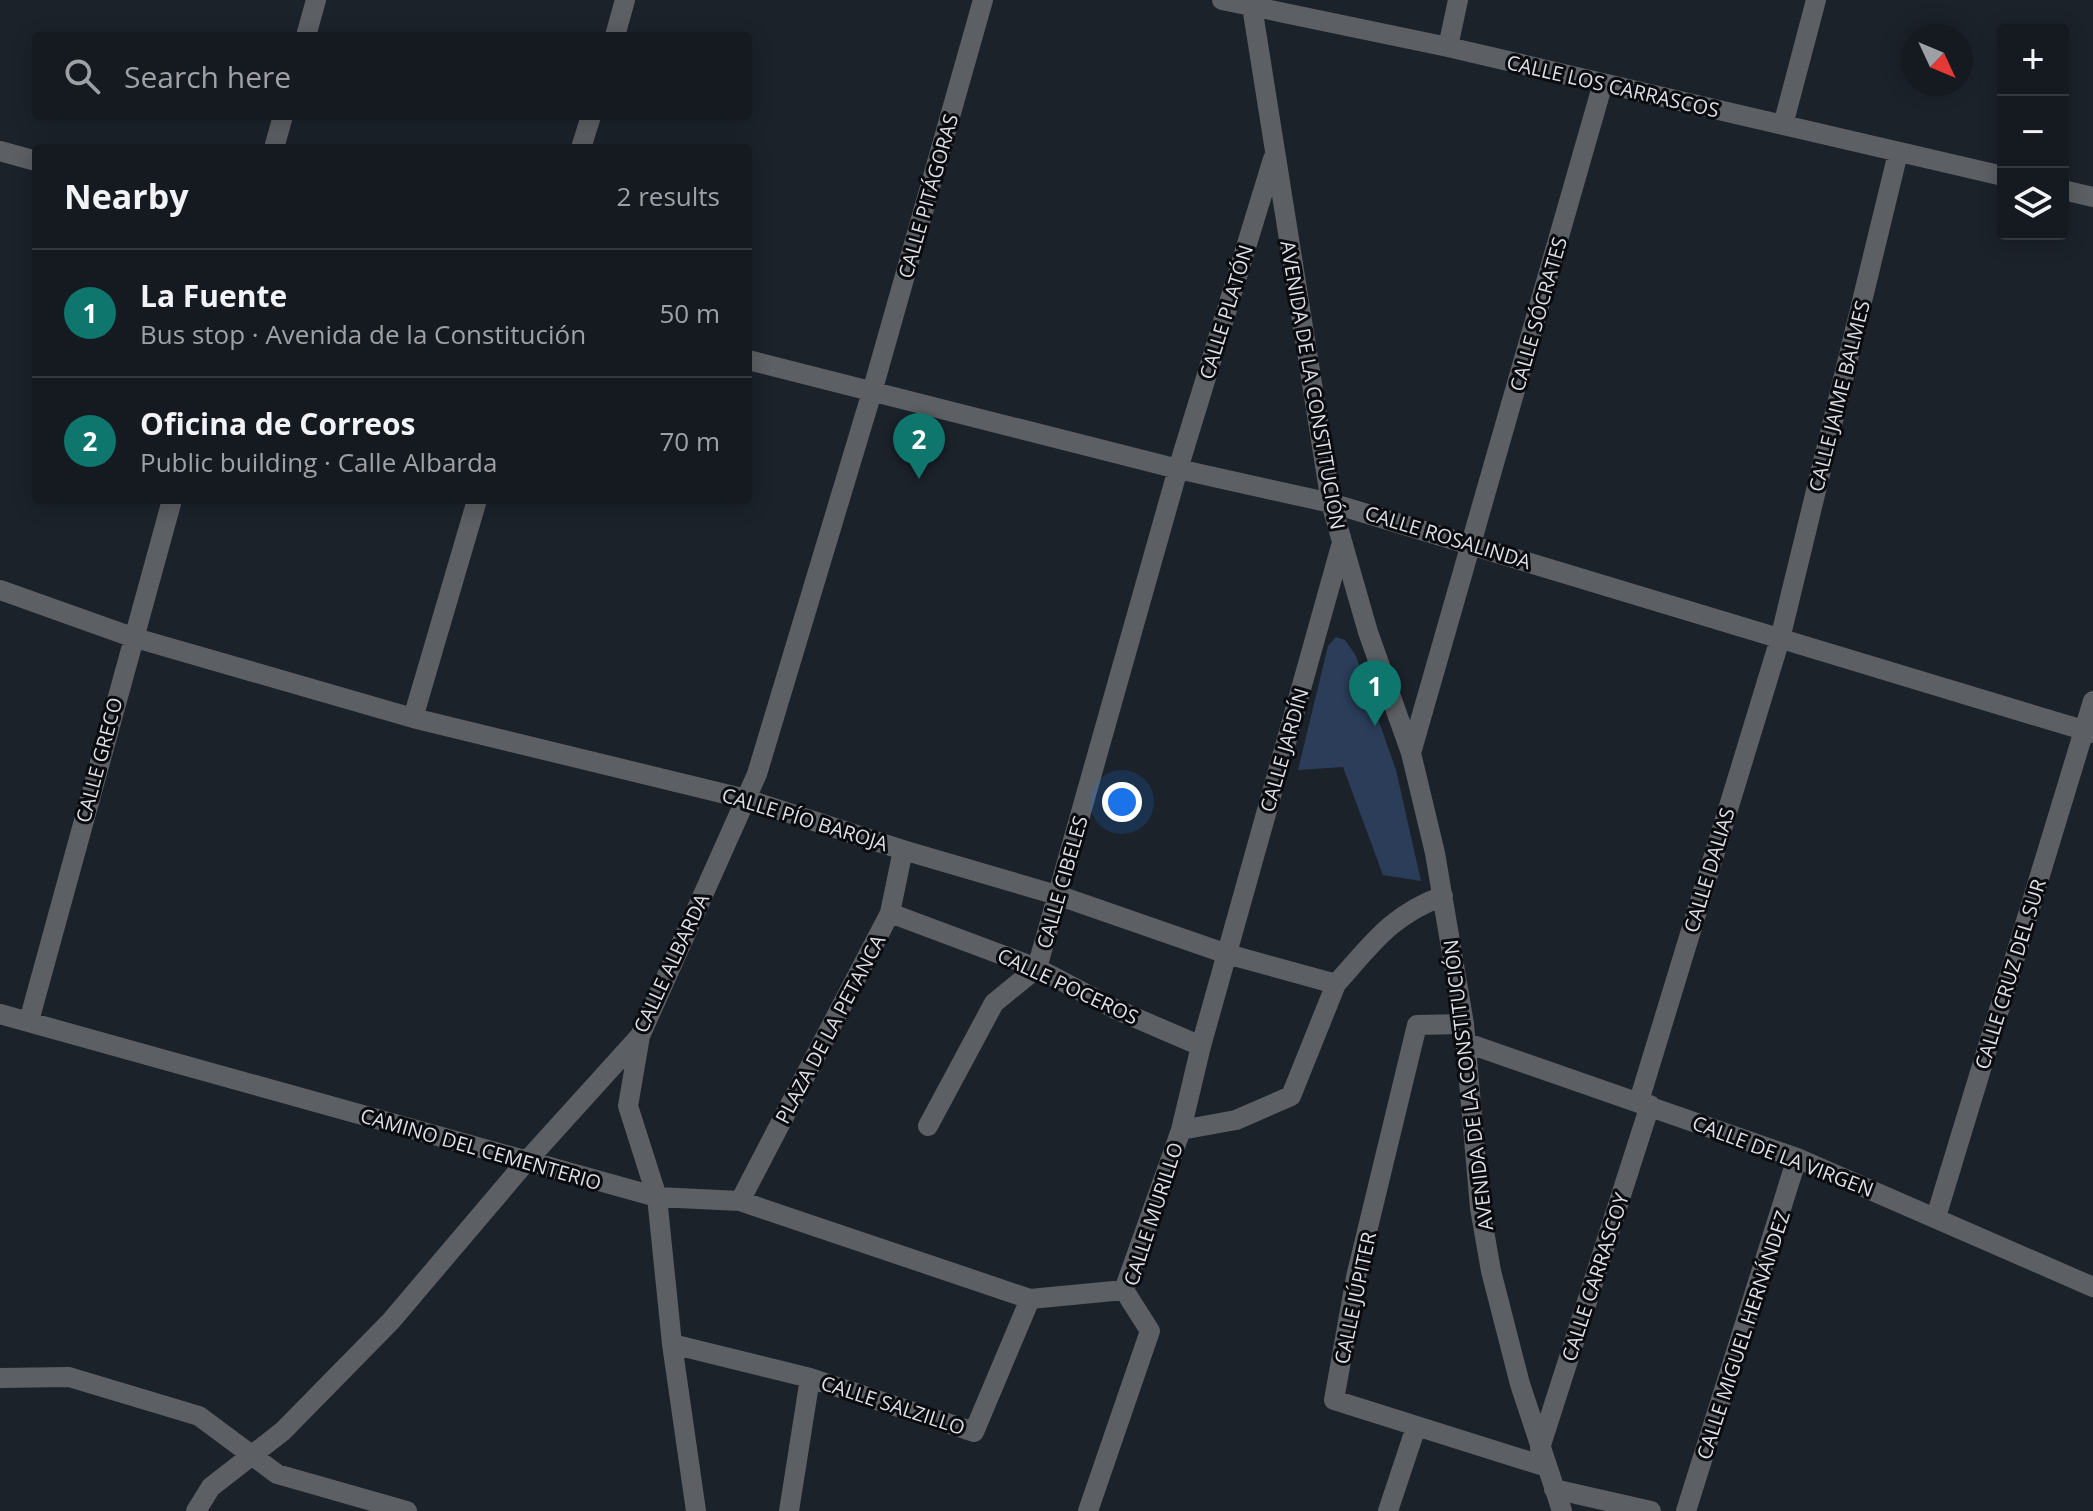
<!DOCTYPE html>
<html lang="en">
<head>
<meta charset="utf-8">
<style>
  body { margin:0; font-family:"Open Sans",sans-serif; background:#22272d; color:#f1f3f6 }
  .controls { position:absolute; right:24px; top:24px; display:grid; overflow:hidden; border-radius:8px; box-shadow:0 4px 20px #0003 }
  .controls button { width:72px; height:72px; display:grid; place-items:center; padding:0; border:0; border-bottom:2px solid #34383e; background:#151a20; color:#f1f3f6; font:40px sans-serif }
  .compass { position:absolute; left:1901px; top:24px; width:72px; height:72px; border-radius:50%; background:#151a20; box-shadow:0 4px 20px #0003; rotate:134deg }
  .you { position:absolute; left:1122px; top:802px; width:28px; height:28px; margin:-20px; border:6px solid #fff; border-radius:50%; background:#1a73e8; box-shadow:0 0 0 12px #1a73e833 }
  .badge { display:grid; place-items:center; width:52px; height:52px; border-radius:50%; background:#0f766e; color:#fff; font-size:26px; font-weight:700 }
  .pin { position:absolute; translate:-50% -66px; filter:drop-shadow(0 2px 4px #0008) }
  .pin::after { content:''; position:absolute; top:42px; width:28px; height:24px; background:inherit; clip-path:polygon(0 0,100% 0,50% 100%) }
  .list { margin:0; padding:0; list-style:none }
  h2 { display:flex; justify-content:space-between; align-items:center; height:104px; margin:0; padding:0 32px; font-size:34px }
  h2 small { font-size:26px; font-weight:400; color:#9da1a5 }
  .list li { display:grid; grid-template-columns:52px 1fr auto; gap:24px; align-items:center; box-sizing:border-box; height:128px; padding:0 32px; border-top:2px solid #34383e }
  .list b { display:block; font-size:30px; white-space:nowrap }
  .list p { margin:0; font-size:26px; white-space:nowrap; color:#9da1a5 }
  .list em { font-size:26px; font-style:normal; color:#9da1a5 }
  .icon { flex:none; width:44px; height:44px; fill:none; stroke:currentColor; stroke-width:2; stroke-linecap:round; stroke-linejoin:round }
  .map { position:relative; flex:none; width:2093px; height:1511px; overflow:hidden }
  .search { position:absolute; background:#151a20; box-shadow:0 4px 20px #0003; left:32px; top:32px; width:720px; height:88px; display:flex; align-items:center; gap:20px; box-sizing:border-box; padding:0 28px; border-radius:8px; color:#9da1a5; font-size:30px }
  .panel { position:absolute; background:#151a20; box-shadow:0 4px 20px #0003; left:32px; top:144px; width:720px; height:360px; border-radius:8px }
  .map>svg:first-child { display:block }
  .green { fill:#2b3d59 }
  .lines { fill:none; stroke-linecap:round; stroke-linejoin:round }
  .minor { stroke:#5c5f63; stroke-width:20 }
  .labels { text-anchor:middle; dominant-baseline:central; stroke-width:6; stroke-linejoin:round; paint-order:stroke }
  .street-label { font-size:20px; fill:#dcdfe5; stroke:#090b0f }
</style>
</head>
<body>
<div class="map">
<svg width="2093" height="1511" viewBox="0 0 2093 1511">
  <rect width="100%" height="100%" fill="#1c222a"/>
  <path class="green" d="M1336,637L1345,640L1356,656L1396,770L1421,881L1383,875L1343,767L1298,770L1328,646Z"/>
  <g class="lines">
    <path class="minor" d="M1222,0L1448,47L2003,176
      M1251,0L1331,503L1368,632L1411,753L1435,853L1464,1024L1480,1208L1491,1271L1520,1384L1562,1511
      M306,36L316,0
      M615,36L625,0
      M1448,47L1458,0
      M1783,125L1816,0
      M274,148L283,116
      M581,148L591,116
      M0,151L36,161
      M2063,190L2093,197
      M748,360L1178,469L1331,503L2093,733
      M0,590L132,637L413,718L746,799L903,850L1060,896L1227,954L1336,984C1372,944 1391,915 1443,896
      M413,718L477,500
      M1411,753L1603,83
      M890,913L1037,968L1115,1009L1201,1046
      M0,1014L657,1197L672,1344L696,1511
      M29,1021L172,500
      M1464,1024L1417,1025L1356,1277L1334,1400L1547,1467
      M640,1036L628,1106L657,1197L740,1201L1030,1299L1124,1290
      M1467,1043L1797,1158L2093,1287
      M1639,1101L1780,639L1898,153
      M928,1126L994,1003L1037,968L1178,469L1273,159
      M1181,1130L1236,1120L1291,1096L1336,984
      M740,1201L890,913L903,850
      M1936,1217L2093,701
      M672,1344L810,1378L974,1432L1030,1299
      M0,1378L69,1377L199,1416L277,1474L407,1511
      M1540,1448L1650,1105
      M1554,1489L1651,1511
      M196,1511L211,1487L283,1431L391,1321L525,1163L640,1036L757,774L872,392L983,0
      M789,1511L810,1378
      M1088,1511L1150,1331L1124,1290L1181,1130L1201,1046L1341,546
      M1388,1511L1416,1427
      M1686,1511L1797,1158"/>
  </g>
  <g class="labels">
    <g class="street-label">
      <text transform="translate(1613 86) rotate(13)">CALLE LOS CARRASCOS</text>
      <text transform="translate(928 196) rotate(-74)">CALLE PITÁGORAS</text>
      <text transform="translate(1226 312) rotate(-73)">CALLE PLATÓN</text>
      <text transform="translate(1538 314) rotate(-74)">CALLE SÓCRATES</text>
      <text transform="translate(1313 385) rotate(80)">AVENIDA DE LA CONSTITUCIÓN</text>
      <text transform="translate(1839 396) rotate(-76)">CALLE JAIME BALMES</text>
      <text transform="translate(1448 537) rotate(17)">CALLE ROSALINDA</text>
      <text transform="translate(1284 750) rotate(-74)">CALLE JARDÍN</text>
      <text transform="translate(99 760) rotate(-75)">CALLE GRECO</text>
      <text transform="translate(805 819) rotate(17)">CALLE PÍO BAROJA</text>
      <text transform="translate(1709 870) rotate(-73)">CALLE DALIAS</text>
      <text transform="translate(1062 882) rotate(-74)">CALLE CIBELES</text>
      <text transform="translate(671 963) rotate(-65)">CALLE ALBARDA</text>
      <text transform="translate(2010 974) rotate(-73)">CALLE CRUZ DEL SUR</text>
      <text transform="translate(1068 986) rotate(25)">CALLE POCEROS</text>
      <text transform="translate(830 1029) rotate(-62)">PLAZA DE LA PETANCA</text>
      <text transform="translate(1468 1085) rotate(-97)">AVENIDA DE LA CONSTITUCIÓN</text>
      <text transform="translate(481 1149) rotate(16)">CAMINO DEL CEMENTERIO</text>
      <text transform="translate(1783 1156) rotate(21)">CALLE DE LA VIRGEN</text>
      <text transform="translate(1153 1214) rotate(-72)">CALLE MURILLO</text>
      <text transform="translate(1595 1277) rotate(-72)">CALLE CARRASCOY</text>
      <text transform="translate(1355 1298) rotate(-78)">CALLE JÚPITER</text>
      <text transform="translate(1743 1335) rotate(-72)">CALLE MIGUEL HERNÁNDEZ</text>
      <text transform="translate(893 1405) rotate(18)">CALLE SALZILLO</text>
    </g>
  </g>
</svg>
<div class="controls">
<button>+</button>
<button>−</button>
<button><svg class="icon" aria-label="layers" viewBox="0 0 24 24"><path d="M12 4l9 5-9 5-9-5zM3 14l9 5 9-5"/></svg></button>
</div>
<svg class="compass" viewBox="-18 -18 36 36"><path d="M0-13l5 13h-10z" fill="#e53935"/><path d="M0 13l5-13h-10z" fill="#9da1a5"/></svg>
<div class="you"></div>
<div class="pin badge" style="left:1375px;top:726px">1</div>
<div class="pin badge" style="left:919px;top:479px">2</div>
<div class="search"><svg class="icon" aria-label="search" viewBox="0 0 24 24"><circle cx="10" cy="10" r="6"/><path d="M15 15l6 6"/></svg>Search here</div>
<section class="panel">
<h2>Nearby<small>2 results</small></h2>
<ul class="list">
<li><span class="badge">1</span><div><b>La Fuente</b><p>Bus stop · Avenida de la Constitución</p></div><em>50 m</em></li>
<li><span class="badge">2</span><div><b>Oficina de Correos</b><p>Public building · Calle Albarda</p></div><em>70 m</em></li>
</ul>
</section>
</div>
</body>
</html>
